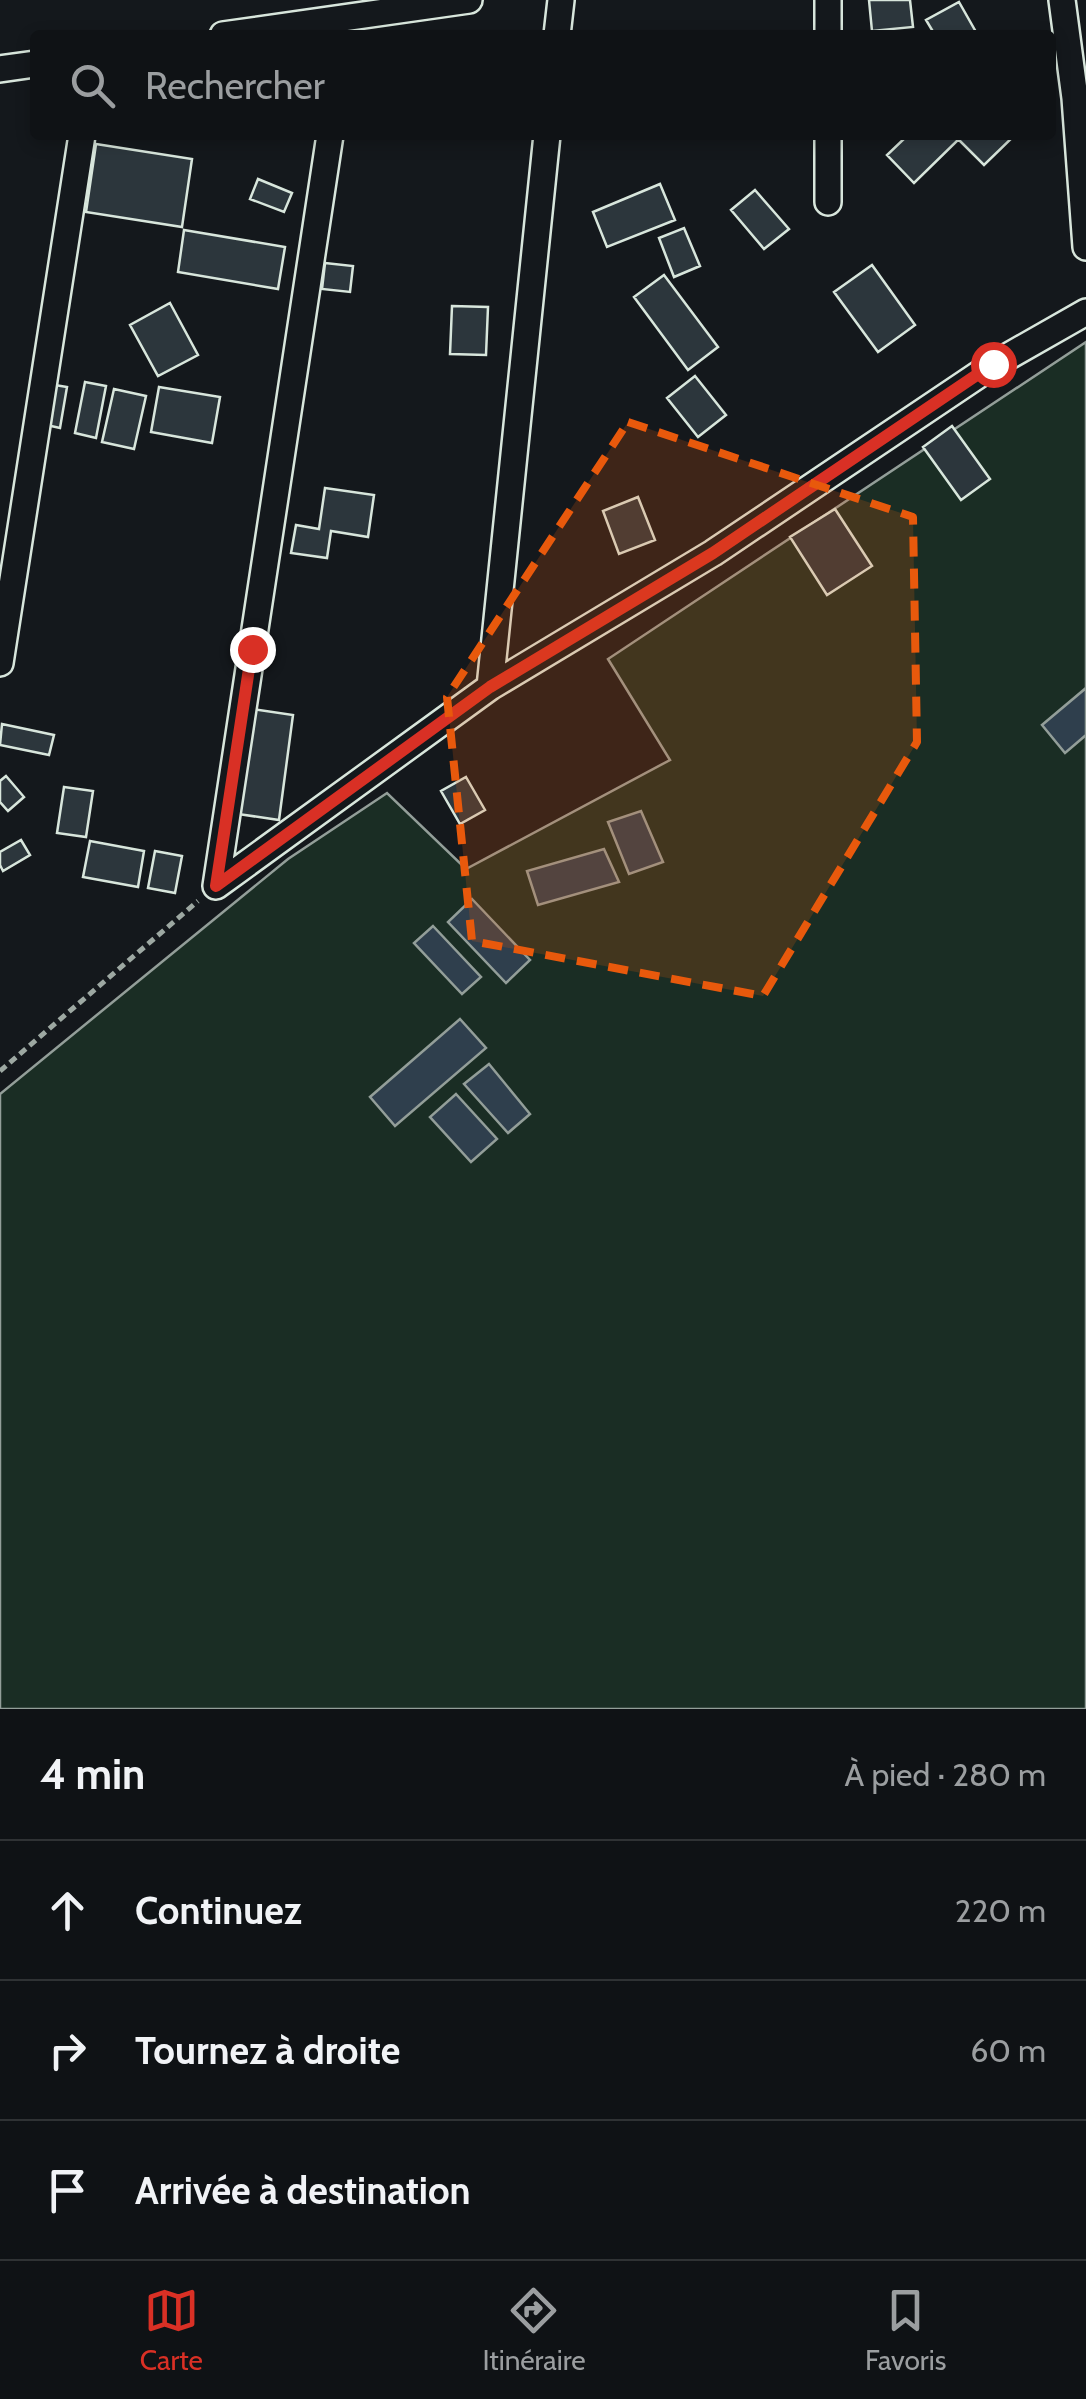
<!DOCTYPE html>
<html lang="fr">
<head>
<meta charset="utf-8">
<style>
  body { margin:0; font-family:Cabin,sans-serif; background:#1d2022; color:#f1f3f6 }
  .stop { position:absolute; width:30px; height:30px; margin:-22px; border:8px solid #d93025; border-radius:50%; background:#fff }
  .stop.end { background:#d93025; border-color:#fff; box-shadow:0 2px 10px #0008 }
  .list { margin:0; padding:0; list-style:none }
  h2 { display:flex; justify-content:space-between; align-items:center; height:130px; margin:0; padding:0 40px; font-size:42px }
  h2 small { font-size:32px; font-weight:400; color:#9b9ea0 }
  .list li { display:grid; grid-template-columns:65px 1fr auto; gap:30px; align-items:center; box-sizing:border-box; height:140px; padding:0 40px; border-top:2px solid #2f3234 }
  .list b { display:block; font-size:38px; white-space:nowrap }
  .list em { font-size:32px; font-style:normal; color:#9b9ea0 }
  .icon { flex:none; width:55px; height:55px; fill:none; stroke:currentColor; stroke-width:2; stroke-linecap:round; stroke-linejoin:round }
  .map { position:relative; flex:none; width:1086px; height:1709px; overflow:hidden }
  .search { position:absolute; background:#0f1215; box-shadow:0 5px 15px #0003; left:30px; right:30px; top:30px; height:110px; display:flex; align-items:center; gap:25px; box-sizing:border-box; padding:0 35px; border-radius:10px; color:#9b9ea0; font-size:38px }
  .sheet { height:550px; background:#0f1215 }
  nav { display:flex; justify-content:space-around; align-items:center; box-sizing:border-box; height:140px; border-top:2px solid #2f3234; background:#0f1215; font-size:28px; color:#9b9ea0 }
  nav a { display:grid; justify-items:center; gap:5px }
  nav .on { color:#d93025 }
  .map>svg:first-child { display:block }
  .green { fill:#1a2d24; stroke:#939e99; stroke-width:2.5 }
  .water { fill:#2f3f4d; stroke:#939e99; stroke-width:2.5 }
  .building { fill:#2c363c; stroke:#d8e6dc; stroke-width:2.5 }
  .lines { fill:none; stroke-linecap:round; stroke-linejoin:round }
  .street-casing { stroke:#d8e6dc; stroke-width:30 }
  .path { stroke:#9da8a2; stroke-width:5; stroke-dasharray:8 5; stroke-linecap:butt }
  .street { stroke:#14181c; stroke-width:25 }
  .route { stroke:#d93025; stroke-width:12 }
  .marked { fill:#e8590c; fill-opacity:0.2; stroke:#e8590c; stroke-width:8; stroke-dasharray:20 12; stroke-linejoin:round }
</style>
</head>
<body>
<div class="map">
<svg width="1086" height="1709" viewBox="0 0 1086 1709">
  <rect width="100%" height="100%" fill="#14181c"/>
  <path class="green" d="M1086,342V1709H0V1094L288,859L387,793L466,869L670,760L608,659Z"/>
  <path class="water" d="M1086,688V735L1065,753L1042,725Z
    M641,811L663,862L629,874L608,822Z
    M604,849L619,882L538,905L527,871Z
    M472,899L530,960L506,983L448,922Z
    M433,926L481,977L462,994L414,943Z
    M460,1019L486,1048L395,1126L370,1097Z
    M489,1064L530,1114L508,1133L464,1084Z
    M456,1094L497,1139L471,1162L430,1117Z"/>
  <path class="building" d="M869,0H910L913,27L872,31Z
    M959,2L976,32L970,35H935L926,20Z
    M908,135H955L959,139L914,183L887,155Z
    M965,135H1015L984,165L959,140Z
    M96,144L192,159L182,227L86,212Z
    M258,179L292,193L284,212L250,199Z
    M660,184L675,220L607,247L593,212Z
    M755,190L789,229L764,249L731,210Z
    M684,228L700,266L674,277L659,238Z
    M184,230L285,247L278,289L178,272Z
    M325,263L353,266L350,292L322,289Z
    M872,265L915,325L878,352L834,292Z
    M664,275L718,347L688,370L634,297Z
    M170,303L198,355L158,376L130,325Z
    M452,306L488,307L486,355L450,354Z
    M695,376L726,415L698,437L667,398Z
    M85,382L106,386L96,438L75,433Z
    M49,384L67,387L60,428L42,424Z
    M159,387L220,397L212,443L151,432Z
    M114,389L146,396L134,449L102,442Z
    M952,426L990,479L961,500L923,447Z
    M325,488L374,495L368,537L331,531L327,558L291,553L296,525L319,529Z
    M638,497L655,540L619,554L603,511Z
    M835,509L872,566L827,595L790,537Z
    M253,709L293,715L279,820L238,814Z
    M2,724L54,735L49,755L0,745Z
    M6,776L24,797L8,811L0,802V781Z
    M466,777L485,810L460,824L441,791Z
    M64,787L93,791L86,837L57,833Z
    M21,840L30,855L3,871L0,865V852Z
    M90,841L144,851L138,887L83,877Z
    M155,851L182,856L175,893L148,888Z"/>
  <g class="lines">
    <g class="street-casing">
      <path id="street" d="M1062,0L1075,98L1086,247
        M223,35L469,0
        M557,35L561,0
        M828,35V0
        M0,69L35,64
        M828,202V135
        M0,663L82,135
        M490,687L547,135
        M216,886L490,687L713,553L993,365L1086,312
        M216,886L330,135"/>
    </g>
    <path class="path" d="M0,1071L198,901"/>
    <use href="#street" class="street"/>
  </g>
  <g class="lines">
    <path class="route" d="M252,649L216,886L490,687L713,553L993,364"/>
  </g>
  <path class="marked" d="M628,422L913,517L917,742L763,996L472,941L447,697Z"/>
</svg>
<div class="stop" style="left:993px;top:364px"></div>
<div class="stop end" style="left:252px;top:649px"></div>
<div class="search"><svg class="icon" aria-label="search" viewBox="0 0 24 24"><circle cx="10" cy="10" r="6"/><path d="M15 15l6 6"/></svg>Rechercher</div>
</div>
<section class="sheet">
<h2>4 min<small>À pied · 280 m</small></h2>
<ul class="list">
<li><svg class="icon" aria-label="ahead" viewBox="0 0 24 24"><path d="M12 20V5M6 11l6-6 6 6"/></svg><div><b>Continuez</b></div><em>220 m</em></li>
<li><svg class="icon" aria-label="right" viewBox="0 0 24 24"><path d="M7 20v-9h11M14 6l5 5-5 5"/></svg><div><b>Tournez à droite</b></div><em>60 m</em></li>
<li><svg class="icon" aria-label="arrive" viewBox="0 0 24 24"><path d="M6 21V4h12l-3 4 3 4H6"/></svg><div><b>Arrivée à destination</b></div></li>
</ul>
</section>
<nav>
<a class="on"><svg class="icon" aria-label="map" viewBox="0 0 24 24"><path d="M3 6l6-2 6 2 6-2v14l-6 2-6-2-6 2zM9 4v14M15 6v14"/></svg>Carte</a>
<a><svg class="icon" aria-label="directions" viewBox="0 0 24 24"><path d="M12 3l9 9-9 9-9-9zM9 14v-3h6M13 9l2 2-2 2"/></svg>Itinéraire</a>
<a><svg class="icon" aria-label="saved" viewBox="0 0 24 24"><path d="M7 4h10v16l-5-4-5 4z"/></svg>Favoris</a>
</nav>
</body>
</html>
